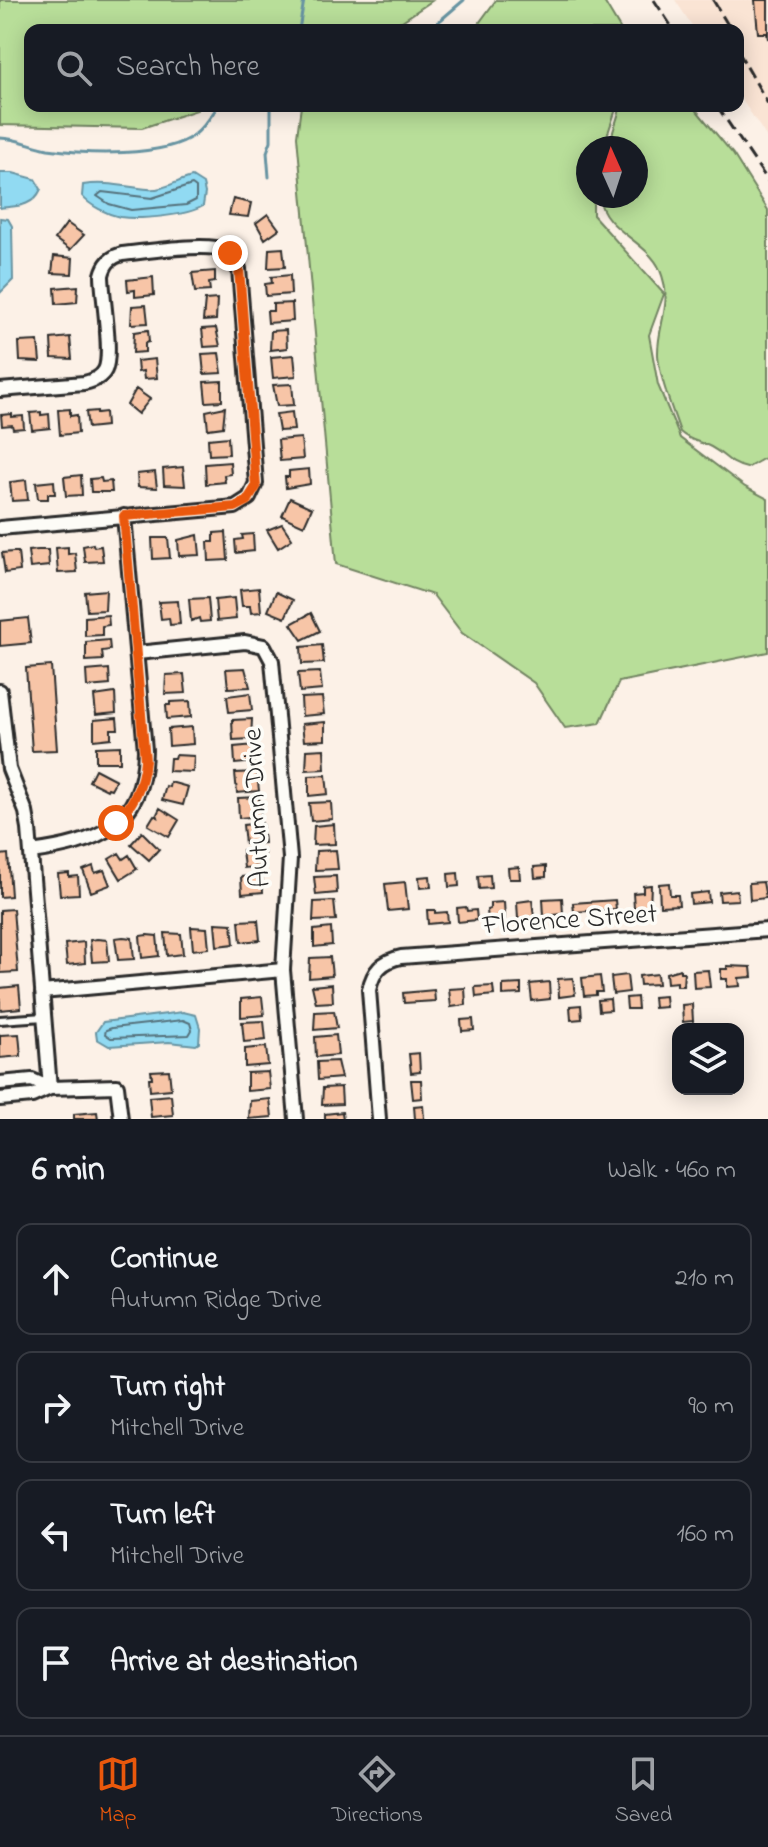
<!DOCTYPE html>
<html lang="en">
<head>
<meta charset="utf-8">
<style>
  body { margin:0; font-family:"Indie Flower",sans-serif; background:#20242c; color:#f1f3f6 }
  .controls { position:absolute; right:24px; bottom:24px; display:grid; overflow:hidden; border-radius:16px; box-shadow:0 4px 20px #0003 }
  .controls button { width:72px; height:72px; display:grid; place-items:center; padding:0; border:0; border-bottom:2px solid #363941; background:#171b24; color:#f1f3f6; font:40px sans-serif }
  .compass { position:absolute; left:576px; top:136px; width:72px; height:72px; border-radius:50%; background:#171b24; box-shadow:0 4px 20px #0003; rotate:357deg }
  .stop { position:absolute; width:24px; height:24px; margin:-18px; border:6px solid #ea580c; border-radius:50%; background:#fff }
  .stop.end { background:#ea580c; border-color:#fff; box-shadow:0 2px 8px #0008 }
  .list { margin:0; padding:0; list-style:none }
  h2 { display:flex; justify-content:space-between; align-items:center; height:104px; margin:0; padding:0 32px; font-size:34px }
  h2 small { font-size:26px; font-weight:400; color:#9ea1a6 }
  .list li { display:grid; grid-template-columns:52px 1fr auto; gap:24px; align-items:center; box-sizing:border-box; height:112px; margin:0 16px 16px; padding:0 16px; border:2px solid #363941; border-radius:16px }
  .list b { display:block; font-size:30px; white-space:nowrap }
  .list p { margin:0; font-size:26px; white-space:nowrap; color:#9ea1a6 }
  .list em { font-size:26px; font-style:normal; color:#9ea1a6 }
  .icon { flex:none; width:44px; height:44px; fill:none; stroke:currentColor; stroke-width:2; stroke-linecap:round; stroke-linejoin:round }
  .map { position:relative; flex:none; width:768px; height:1119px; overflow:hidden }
  .search { position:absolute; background:#171b24; box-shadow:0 4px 20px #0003; left:24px; right:24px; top:24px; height:88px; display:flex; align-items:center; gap:20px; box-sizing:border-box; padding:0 28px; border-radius:16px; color:#9ea1a6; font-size:30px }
  .sheet { height:616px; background:#171b24 }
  nav { display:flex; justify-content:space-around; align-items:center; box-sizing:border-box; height:112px; border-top:2px solid #363941; background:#171b24; font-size:22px; color:#9ea1a6 }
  nav a { display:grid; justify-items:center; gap:4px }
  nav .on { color:#ea580c }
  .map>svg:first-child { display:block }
  .built { fill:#fae4d4 }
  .green { fill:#b8de99; stroke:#728462; stroke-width:2 }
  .water { fill:#91daf2; stroke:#6894a2; stroke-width:2 }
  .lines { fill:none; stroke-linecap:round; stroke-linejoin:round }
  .shore { stroke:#54717b; stroke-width:2 }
  .stream { stroke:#6894a2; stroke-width:3 }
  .building { fill:#f7c5a7; stroke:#2b2b2b; stroke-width:2 }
  .lane-casing { stroke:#2b2b2b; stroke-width:12 }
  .street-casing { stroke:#2b2b2b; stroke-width:18 }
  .lane { stroke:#fdfcf7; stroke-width:6 }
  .street { stroke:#fdfcf7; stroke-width:12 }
  .rail { stroke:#2b2b2b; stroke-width:3; stroke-dasharray:12 6; stroke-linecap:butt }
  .route { stroke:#ea580c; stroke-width:10 }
  .labels { text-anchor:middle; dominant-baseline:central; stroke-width:7; stroke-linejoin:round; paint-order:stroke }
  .street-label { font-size:28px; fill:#2b2b2b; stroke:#fdfcf7 }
</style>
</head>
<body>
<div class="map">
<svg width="768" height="1119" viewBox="0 0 768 1119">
  <rect width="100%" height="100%" fill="#fcf1e7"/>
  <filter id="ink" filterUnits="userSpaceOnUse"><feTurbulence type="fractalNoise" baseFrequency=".0125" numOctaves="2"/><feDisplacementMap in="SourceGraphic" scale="16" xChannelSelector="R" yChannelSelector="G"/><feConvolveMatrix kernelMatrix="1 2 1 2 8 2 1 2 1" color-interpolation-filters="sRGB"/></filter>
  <g filter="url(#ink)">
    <path class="built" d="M675,0H768V139L738,94V30H695Z"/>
    <path class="green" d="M0,0H433L402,21L372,30H30V106H199L197,110L142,128L0,125Z
      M496,0H603L621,30H474Z
      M301,106H617L603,148H588V196H593V215L664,294L649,335L658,385L680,438L745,487L768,499V652L619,682L600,723L565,728L534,683L462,633L433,595L336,564L297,136Z
      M621,106H693L733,154L768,210V456L747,468C727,463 726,455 711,447C700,441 691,442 680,432C672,408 660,380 658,355C657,324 674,304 660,270C647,240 602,230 599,196H636V148H608Z"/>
    <path class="water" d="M0,173H13L35,179L41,189C33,207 17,206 0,208Z
      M192,177L203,184L205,193L203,206C187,216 138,220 120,217C107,214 90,206 82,196L83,185C105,181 127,187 148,189C162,191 178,180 192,177Z
      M0,218L8,219L12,226L13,280L0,293Z
      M183,1012L196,1015L200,1028L199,1043L196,1045L169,1042L109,1046L97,1039L96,1032L103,1022Z"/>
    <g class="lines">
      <path class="shore" d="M192,185L196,188V200L186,205L131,210L109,204L97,196L102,192L152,198Z
        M183,1020L190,1023L192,1030L189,1035L111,1038L105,1034L106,1030L112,1028Z"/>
      <path class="stream" d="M299,30L304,0
        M429,30L464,0
        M0,138C17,138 32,146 48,149C85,154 164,158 194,135C204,128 211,116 218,106
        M269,177L267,152L271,141V106"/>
    </g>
    <path class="building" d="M755,0H768V39L767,33H758Z
      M233,199L251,203L248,217L229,215Z
      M268,214L279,229L265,239L256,223Z
      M67,223L84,235L70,250L55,239Z
      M283,248L285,267L268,268L269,249Z
      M54,256L73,258L72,274L52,273Z
      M215,271V282L209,283L210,291L195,292L192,273Z
      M290,275L291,294L266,296L265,284L272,283L271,277Z
      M153,277L154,295L135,297V290L128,291L127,280Z
      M78,286L77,302L56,304L55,288Z
      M217,299L216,320L203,321L205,300Z
      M292,303L293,321L268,323L267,311H273V304Z
      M146,305L148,323L131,324L132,306Z
      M216,328L220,346L204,347L202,329Z
      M148,330L149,342L145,343V352L133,353L134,332Z
      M286,330L287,348L270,350L271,331Z
      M70,337L72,359L52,358L51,339Z
      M38,341L40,362L20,361L19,342Z
      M219,353L222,373L204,374L202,354Z
      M294,355L296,376L273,378L271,357Z
      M155,359L157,378L144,379L143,371L138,372L137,361Z
      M222,381V401L206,402L204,382Z
      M292,384L294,405L277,406L273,385Z
      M136,389L150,399L138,414L127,405Z
      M225,407L223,427L208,429L206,411Z
      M70,409V416L77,415L78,433L60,435L58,410Z
      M97,411V413L105,412L106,426L88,428L86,412Z
      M41,412V415L49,414L50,428L32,430L30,413Z
      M292,412L294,430L279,431L276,414Z
      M12,414V417L23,416L24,428L13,429L12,425L2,426L1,415Z
      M228,437L229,454L209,455L208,439Z
      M301,438L303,459L280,461L278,440Z
      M230,462L231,474L224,475L225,482L206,484L205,464Z
      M183,467L185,486L164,485L163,469Z
      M309,469L310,484L286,488L285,477H289V471Z
      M155,472L157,488L138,487L137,474Z
      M81,475L82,495L66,496L64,477Z
      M101,478L102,482L111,481L112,492H91L90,479Z
      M26,480L28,500L12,501L10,482Z
      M54,481L55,494H48V499H38L36,483Z
      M290,498L312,508L304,526L282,516Z
      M282,524L292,539L278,548L267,530Z
      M226,532L228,560L209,561L208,542H214V533Z
      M253,534L254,551L236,553L235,540L243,539L242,535Z
      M198,535L200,555L179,556L178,540Z
      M152,538H168L170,558L153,559Z
      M93,544L94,547L101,546L103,561L85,562L83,546Z
      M68,547V554L75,553L77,572L58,573L56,548Z
      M38,550H48L49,566L30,568L28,551Z
      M13,552H18L20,571L5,573L2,553Z
      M259,588L261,612L251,613L250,606H242L240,590Z
      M106,590L105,610L87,611L85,592Z
      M276,592L293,600L285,618L268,611Z
      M208,598L210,621L200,622L199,618L191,621L189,599Z
      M234,598L236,619L217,621L215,600Z
      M178,601L180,624L170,625L169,618L161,619L159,602Z
      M311,613L320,631L302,640L291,624Z
      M108,615L109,625L102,626V635L85,636V617Z
      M28,618L31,643L0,646V621Z
      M109,640L110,650L102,651L103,660L86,661V642Z
      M322,645L324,663L302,664L301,647Z
      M51,666L57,750L32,751L26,668Z
      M245,668L250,687L228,688L226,669Z
      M109,669L110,685L87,687L86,671Z
      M320,672L322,690L300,692L298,673Z
      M184,674L186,693L165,694L166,675Z
      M115,693L116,713L96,715L94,696Z
      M250,693L252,710L229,712L227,696Z
      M322,697L324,714L302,716L301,698Z
      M190,701L191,717L167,719L166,705H170V702Z
      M117,718L118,729H111V738L94,740V720Z
      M252,719L251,739L233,740L232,720Z
      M325,722V740L304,741L302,724Z
      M192,727L193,744L169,746L168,729Z
      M255,745L256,762L235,764L234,747Z
      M120,746V762H96V747Z
      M324,749L325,769L306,770L307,750Z
      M175,755L194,756L193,772L169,771L170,758H174Z
      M95,769L116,780L111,789L108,788L107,790L89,781Z
      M257,772L259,791L237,793L235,773Z
      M326,775L328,794L309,796V776Z
      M170,782L188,787L183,805L162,800L166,786L169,787Z
      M259,797L261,816L239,818L238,798Z
      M331,802L332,819L311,821L309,803Z
      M160,808L179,820L169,837L148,825L154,815L158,817L157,814Z
      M262,823L264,843L245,844L243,825Z
      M334,824L335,844L313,845L314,826Z
      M142,832L159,849L149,860L131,844Z
      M264,849L265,866L244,868L242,850Z
      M336,850L338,869L315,870L316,851Z
      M119,853L123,859L129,855L137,869L121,879L109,859Z
      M8,854L11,896L0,897V855Z
      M93,866L95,873L104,870L110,885L91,892L83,870Z
      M546,866V877L535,878L534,867Z
      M519,867L520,879H509L508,868Z
      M69,873V877L78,876L79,894L60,895L58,874Z
      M458,873L459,886L449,887L448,874Z
      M262,875L263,892L242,894L241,877Z
      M490,875L491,888L479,889L478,876Z
      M336,876L337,893L316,895L314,877Z
      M430,876L431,887L420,888L419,877Z
      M405,882L408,909L388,911L385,884Z
      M763,882L766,898L750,900L749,883Z
      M669,883L670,895H678L679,905L660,906L659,884Z
      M651,885L650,907L634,908L633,893L643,892V886Z
      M737,890L738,900L720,901L719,892Z
      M708,892L709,902L691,904L690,894Z
      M562,898L563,914L544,916L543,899Z
      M532,900L534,917L518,919L517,902Z
      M615,900L616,909L574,912L573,903Z
      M334,901L336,920L313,921L314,902Z
      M504,902L505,919L488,920L487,910L490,909V903Z
      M466,907L467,911L476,910L477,920L458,922L457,908Z
      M13,909L18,972L0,973V910Z
      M427,910H435V913L447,912L448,922L428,924Z
      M258,920L260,940L241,942L239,921Z
      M215,923L232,924L234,944L217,946Z
      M191,927L207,928L209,948L193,950Z
      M331,928L332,945L314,947V930Z
      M165,933L181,934L183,954L167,956Z
      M147,935L157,936L159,956L142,958L140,936Z
      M123,937L132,938L134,959L118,960L115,938Z
      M97,939L107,940L109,961L92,962L90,940Z
      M84,942L85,963L67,965L65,944Z
      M330,957L332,976L309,978L310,958Z
      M727,966L751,967L752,977L739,978L740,986L727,987V979H721V969H727Z
      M680,969V972H684L683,986H677V982L667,983L666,973Z
      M708,970L710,987L694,988L693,971Z
      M657,974L658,984L640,985L639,976Z
      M627,975L629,992L613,994L611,977Z
      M600,976L602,992H596V995L584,996L582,978Z
      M573,978L575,995L559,997L558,979Z
      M549,982L550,999L532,1001L530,984Z
      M332,984L333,1002L316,1003L312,986Z
      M521,984V994L503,995V985Z
      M19,986L21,1008L0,1010V988Z
      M493,986L494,995L476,997L475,987Z
      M465,988L466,1005L451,1007L449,989Z
      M434,990L435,1001L404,1003L403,993Z
      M665,996L666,1007L654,1008L653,997Z
      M262,997L264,1015L241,1017V999Z
      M637,997L638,1009H627L626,998Z
      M610,999L611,1010L599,1011L598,1000Z
      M692,1004L693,1021L683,1022L682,1005Z
      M581,1005L582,1019L571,1020L570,1006Z
      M334,1011L337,1028L314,1030L315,1012Z
      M473,1019L474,1030L462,1031L461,1020Z
      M264,1021L266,1040L244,1042L242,1022Z
      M19,1034L21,1056L0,1058V1035Z
      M336,1035L338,1055L316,1057L315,1037Z
      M266,1047L268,1065L245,1067V1049Z
      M419,1053L420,1072L411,1073L409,1054Z
      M337,1061L341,1078L318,1080L317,1062Z
      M169,1070L171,1089L150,1091L149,1078H152L151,1071Z
      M268,1072L270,1089L247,1091V1073Z
      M411,1080H421L422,1098L413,1099Z
      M341,1087L342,1104L322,1105L323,1088Z
      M171,1095L173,1115L151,1117L149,1097Z
      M270,1099L272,1117L249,1119L250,1101Z
      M423,1105L424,1119H415L414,1106Z
      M97,1112L98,1119H74V1114Z
      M342,1112L343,1119H325V1114Z"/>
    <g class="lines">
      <g class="lane-casing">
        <path id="lane" d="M0,1020L44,1017"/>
      </g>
      <g class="street-casing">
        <path id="street" d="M0,390L84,383C93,381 101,378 105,370C113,354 102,296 102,275C105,263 111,257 122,254C144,252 207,242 224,250C233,253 237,260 239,269L256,483L249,498L235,507L0,528
          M137,653L245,642L264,646L272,661L290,858L283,970L296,1119
          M0,691L9,769L26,812L29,829L50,1088L117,1086L121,1119
          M31,852C97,843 144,826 145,750L124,516
          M42,992L283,970
          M0,1083L32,1080L50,1088
          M0,1099L32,1096L50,1088
          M379,1119L369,990C373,971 382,961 401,957L768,930"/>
      </g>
      <use href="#lane" class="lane"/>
      <use href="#street" class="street"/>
      <path class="rail" d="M654,0L674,30
        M713,0L731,30
        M738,51L768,104
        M717,106L768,181"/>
    </g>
  </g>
  <g class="lines" filter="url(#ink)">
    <path class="route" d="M116,823C133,804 143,786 145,760L124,516L235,507L247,501L256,487L239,269L230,253"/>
  </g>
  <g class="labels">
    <g class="street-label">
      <text transform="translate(258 808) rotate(-93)">Autumn Drive</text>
      <text transform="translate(570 921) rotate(-4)">Florence Street</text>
    </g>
  </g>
</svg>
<div class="controls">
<button><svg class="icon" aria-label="layers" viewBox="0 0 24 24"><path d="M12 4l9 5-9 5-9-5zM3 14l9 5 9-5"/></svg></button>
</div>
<svg class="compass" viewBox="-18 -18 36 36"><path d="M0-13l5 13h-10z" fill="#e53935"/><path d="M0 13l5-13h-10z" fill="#9ea1a6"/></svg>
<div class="stop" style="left:116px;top:823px"></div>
<div class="stop end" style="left:230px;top:253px"></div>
<div class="search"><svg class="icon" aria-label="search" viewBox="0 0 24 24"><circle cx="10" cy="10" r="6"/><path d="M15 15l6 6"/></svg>Search here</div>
</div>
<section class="sheet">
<h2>6 min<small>Walk · 460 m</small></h2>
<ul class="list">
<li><svg class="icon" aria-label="ahead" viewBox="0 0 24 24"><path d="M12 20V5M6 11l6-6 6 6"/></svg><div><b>Continue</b><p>Autumn Ridge Drive</p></div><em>210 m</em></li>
<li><svg class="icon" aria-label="right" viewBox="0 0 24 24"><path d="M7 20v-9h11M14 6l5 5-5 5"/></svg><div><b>Turn right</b><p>Mitchell Drive</p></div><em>90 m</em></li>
<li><svg class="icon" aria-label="left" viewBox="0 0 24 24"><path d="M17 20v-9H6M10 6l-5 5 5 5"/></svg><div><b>Turn left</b><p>Mitchell Drive</p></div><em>160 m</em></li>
<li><svg class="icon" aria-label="arrive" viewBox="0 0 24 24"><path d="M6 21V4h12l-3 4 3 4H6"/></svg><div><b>Arrive at destination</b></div></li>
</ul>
</section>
<nav>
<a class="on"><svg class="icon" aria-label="map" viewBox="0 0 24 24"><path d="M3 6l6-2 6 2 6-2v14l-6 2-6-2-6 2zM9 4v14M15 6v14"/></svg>Map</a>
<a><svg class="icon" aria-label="directions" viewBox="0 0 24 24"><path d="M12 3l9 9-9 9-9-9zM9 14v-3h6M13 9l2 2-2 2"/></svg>Directions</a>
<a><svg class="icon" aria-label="saved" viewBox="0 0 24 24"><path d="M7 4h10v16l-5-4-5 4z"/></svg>Saved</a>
</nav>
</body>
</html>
